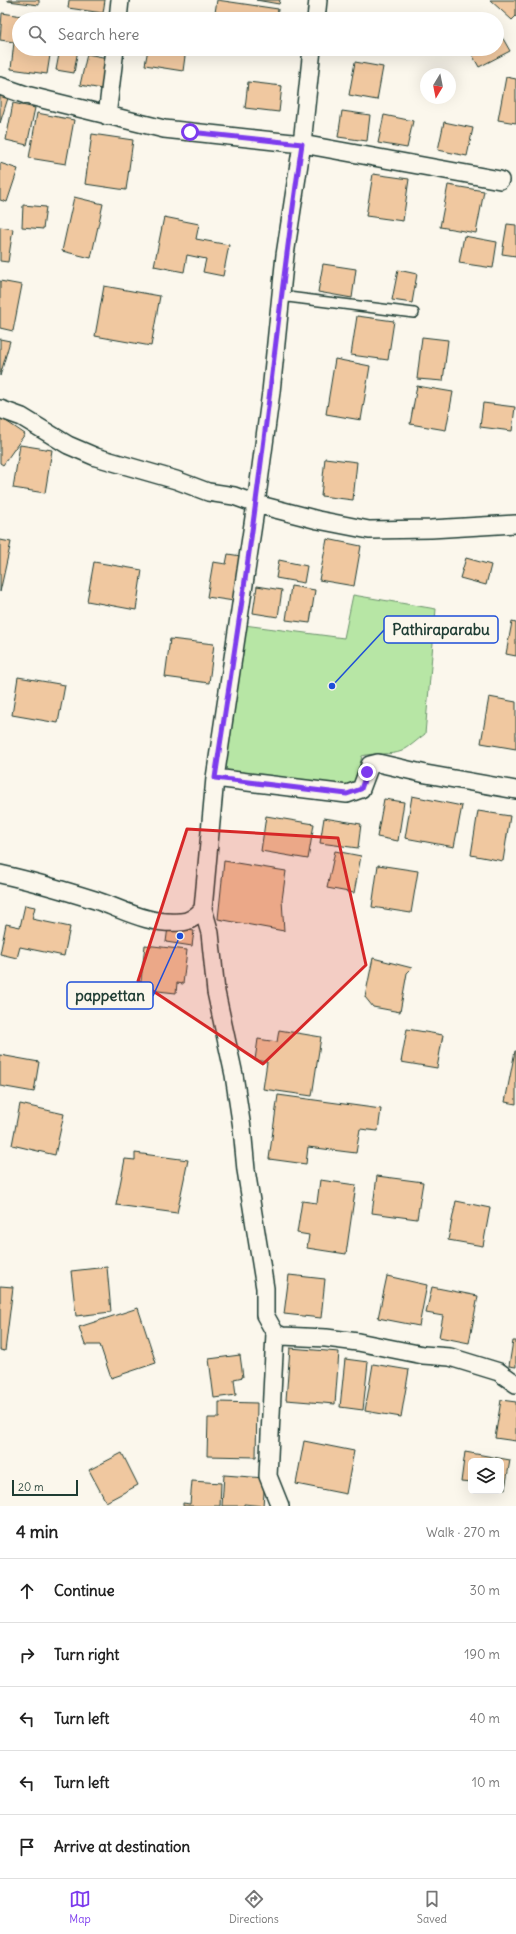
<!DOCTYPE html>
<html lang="en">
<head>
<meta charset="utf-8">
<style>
  body { margin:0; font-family:Delius,sans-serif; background:#f2f2f2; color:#222 }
  .controls { position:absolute; right:12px; bottom:12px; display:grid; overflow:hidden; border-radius:6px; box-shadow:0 4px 16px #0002 }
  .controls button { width:36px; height:36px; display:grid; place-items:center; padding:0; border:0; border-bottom:1px solid #e0e0e0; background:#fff; color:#222; font:20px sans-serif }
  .compass { position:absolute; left:420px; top:68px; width:36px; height:36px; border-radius:50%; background:#fff; box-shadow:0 4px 16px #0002; rotate:190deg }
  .scale { position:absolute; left:12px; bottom:10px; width:66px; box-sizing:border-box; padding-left:4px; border:2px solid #1f3d34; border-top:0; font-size:11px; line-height:14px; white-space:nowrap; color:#1f3d34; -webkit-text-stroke:3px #fbf7ec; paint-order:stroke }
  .stop { position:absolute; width:12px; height:12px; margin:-9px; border:3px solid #7c3aed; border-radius:50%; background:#fff }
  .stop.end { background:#7c3aed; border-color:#fff; box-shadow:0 1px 4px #0008 }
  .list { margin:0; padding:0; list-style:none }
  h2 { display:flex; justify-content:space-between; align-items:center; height:52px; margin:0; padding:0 16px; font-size:17px }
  h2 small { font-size:13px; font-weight:400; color:#767676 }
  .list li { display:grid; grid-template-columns:26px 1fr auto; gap:12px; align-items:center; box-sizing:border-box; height:64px; padding:0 16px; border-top:1px solid #e0e0e0 }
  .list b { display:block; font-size:15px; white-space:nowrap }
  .list em { font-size:13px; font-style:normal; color:#767676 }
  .icon { flex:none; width:22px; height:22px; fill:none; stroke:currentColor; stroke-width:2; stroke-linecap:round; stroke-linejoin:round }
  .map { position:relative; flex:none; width:516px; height:1506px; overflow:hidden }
  .search { position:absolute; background:#fff; box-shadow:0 4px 16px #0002; left:12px; right:12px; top:12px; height:44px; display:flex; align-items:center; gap:10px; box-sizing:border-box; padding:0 14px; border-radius:22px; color:#767676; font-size:15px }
  .sheet { height:372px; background:#fff }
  nav { display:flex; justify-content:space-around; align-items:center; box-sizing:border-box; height:56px; border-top:1px solid #e0e0e0; background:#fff; font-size:11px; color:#767676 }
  nav a { display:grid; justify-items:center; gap:2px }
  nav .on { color:#7c3aed }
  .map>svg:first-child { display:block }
  .green { fill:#b7e6a5; stroke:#6b926c }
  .building { fill:#f0c8a0; stroke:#1f3d34 }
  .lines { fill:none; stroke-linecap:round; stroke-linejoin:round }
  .service-casing { stroke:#1f3d34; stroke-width:12 }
  .minor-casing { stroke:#1f3d34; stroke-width:20 }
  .service { stroke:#fbf7ec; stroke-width:9 }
  .minor { stroke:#fbf7ec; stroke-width:17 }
  .route { stroke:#7c3aed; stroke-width:5 }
  .marked { fill:#d62828; fill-opacity:0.2; stroke:#d62828; stroke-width:3; stroke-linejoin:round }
  .leader { fill:none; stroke:#1d4ed8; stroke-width:1.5 }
  .callout-dot { fill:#1d4ed8; stroke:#fbf7ec; stroke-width:1.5 }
  .callout { fill:#fbf7ec; stroke:#1d4ed8; stroke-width:1.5 }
  .callout-label { font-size:15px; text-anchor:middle; font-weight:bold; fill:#1f3d34 }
</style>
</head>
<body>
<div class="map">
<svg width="516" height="1506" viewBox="0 0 516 1506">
  <rect width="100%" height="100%" fill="#fbf7ec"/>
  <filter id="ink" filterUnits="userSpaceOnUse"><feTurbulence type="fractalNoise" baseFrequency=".025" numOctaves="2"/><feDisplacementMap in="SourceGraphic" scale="8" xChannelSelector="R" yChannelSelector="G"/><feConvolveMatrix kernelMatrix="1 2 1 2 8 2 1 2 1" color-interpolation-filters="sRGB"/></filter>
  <g filter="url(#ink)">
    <path class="green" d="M353,595L436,609L425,734C418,739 410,747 402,751C390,756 375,752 362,756L355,784L348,786L232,773L224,767L244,625L344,638Z"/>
    <path class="building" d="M8,0H39V5L8,1Z
      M69,0H105L103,13L68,8Z
      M217,0L278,9L277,19H214Z
      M256,0H280L279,4Z
      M490,0H516V16L512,20Z
      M2,13L42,19H19V49H51L47,74L11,69L14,42L0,40Z
      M497,28L510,51L479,67L469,49H497Z
      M60,49H78L74,73L56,70Z
      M148,49H186L183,71L145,65Z
      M87,54L108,58L102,89L80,85Z
      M355,62L383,67L377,100L349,95Z
      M506,77L516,79V123L498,120Z
      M248,82L282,86L279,112L245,108Z
      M0,92L9,95L0,123Z
      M13,103L35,108L27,145L6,140Z
      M342,111L370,115L367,141L338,137Z
      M37,113L74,120L66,164L29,158Z
      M384,115L413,121L407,148L378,143Z
      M444,122L473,128L467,156L438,150Z
      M92,134L133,140L126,190L85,184Z
      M0,163L18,169L7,202L0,200Z
      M373,174L409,179L403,221L366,216Z
      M448,185L484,191L476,233L440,227Z
      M74,197L103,204L91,258L62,251Z
      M23,205L46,207L43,229L22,227Z
      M164,217L199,224L196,239L229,245L223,276L203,272L206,259L187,255L184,272L154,266Z
      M507,224L516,225V256L502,254Z
      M0,227L13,229L8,262L0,261Z
      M464,236L497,242L493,268L459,263Z
      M323,264L356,269L352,298L318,292Z
      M398,270L417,274L412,303L392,300Z
      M0,281L22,285L13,331L0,328Z
      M104,286L160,296L151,346L95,336Z
      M357,316L394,321L388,360L351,355Z
      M422,337L448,340L443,381L417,379Z
      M0,339L10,341L0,376Z
      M335,359L370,366L361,420L326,414Z
      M417,386L453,392L446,430L410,424Z
      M483,403L515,407L512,431L480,427Z
      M0,417L25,434L3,465L0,463Z
      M20,445L52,450L45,493L13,488Z
      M325,458L357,462L353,500L321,496Z
      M327,539L361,546L354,586L319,580Z
      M0,540L11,542L0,592Z
      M228,554L241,556L234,601L207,597L213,562L226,564Z
      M466,558L491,565L486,585L460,578Z
      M279,560L307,566L304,583L276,578Z
      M94,562L142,570L136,610L87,601Z
      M257,586L282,590L278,617L253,613Z
      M291,586L315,590L310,623L286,620Z
      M512,622L516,623V656L506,654Z
      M170,639L214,644L209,683L165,677Z
      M18,677L65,685L58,723L12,715Z
      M489,697L516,702V749L481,743Z
      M412,796L462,806L454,847L405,838Z
      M384,799L404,802L398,841L377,837Z
      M478,811L510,816L503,861L471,855Z
      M266,816L314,824L308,859L261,851Z
      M324,818L361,824L358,848L320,843Z
      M335,851L361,856L354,893L327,888Z
      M224,861L286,871L282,900L284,931L218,919Z
      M378,865L418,871L411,913L372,907Z
      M25,905L35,907L32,919L70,927L64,956L20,947L17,958L0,954L6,924L20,927Z
      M168,927L194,931L192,946L166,942Z
      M145,945L187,950L183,984L177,983L176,993L140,989Z
      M373,958L412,968L407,973L400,1012L373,1007L365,997Z
      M407,1029L443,1035L437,1068L401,1062Z
      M279,1030L321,1037L312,1096L263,1089L267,1062L255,1060L258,1039L277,1042Z
      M515,1051H516V1104L505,1102Z
      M0,1055L39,1062L34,1092L0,1086Z
      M278,1095L381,1109L378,1131L360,1129L356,1153L308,1147L306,1164L269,1159Z
      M20,1104L64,1114L55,1155L12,1145Z
      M135,1153L188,1160L177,1213L116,1205L125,1159L135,1160Z
      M377,1176L423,1182L417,1219L372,1213Z
      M320,1180L356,1185L346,1254L307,1248L309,1235L297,1233L302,1201L317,1203Z
      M456,1201L490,1208L483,1246L448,1240Z
      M107,1267L111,1312L76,1316L71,1271Z
      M289,1275L325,1279L321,1318L284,1314Z
      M387,1276L427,1285L419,1326L378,1318Z
      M0,1286L13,1287L5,1351L0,1350Z
      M432,1287L478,1296L469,1343L439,1337L443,1316L426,1313Z
      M138,1308L156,1363L111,1378L100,1345H85L79,1327Z
      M513,1341H516V1367L509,1366Z
      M290,1348L339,1352L335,1404L286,1400Z
      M240,1355L243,1377L234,1379L236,1395L214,1398L209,1359Z
      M345,1359L368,1362L363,1410L340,1407Z
      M373,1364L409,1370L401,1417L365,1411Z
      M501,1400L516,1402V1441L495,1438Z
      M219,1402L257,1403L256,1457L207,1456L208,1418H219Z
      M304,1441L354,1451L346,1494L296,1484Z
      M465,1452L510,1460L505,1489L501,1488V1461H471V1483L461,1482Z
      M122,1453L138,1485L106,1502L89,1470Z
      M224,1475L265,1478L263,1506L244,1504V1506H222Z
      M192,1481L221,1483L220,1506H183V1503L190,1504Z"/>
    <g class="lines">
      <g class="service-casing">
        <path id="service" d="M280,296L414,313"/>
      </g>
      <g class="minor-casing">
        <path id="minor" d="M118,19L120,0
          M316,19L318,0
          M0,86L26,95L164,129L302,144L500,180
          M107,116L115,49
          M0,409L22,417L68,445L96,457L176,480L208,492L234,496L256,504L318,520L369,530L431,529L516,524
          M215,778L347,794L361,789L370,765L378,763L426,774L516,790
          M0,874C32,881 63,890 95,900C122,909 149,925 180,922C189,922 197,916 203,909L215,778L256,504L271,392L285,255L302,144L312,49
          M203,909L210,933L216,992L234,1075L242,1128L246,1170L265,1288V1315L275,1333L282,1336L326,1338L358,1342L423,1355L450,1357L499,1372L516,1384
          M275,1333L268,1476L280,1506"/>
      </g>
      <use href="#service" class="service"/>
      <use href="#minor" class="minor"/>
    </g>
  </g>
  <g class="lines" filter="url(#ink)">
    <path class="route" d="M190,132L302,144C284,263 272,382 256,501C244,594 229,685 215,778L347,794L361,789L367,772"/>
  </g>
  <path class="marked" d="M187,829L338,838L366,965L263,1064L138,981Z"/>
  <path class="leader" d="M332 686L384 630M180 936L153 996"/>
  <g class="callout-dot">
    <circle cx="332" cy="686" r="4"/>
    <circle cx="180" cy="936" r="4"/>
  </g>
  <g class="callout">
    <rect x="384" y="616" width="114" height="27" rx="4"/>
    <rect x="67" y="982" width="86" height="27" rx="4"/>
  </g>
  <g class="callout-label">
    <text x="441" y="635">Pathiraparabu</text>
    <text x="110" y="1001">pappettan</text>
  </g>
</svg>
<div class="controls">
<button><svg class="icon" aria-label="layers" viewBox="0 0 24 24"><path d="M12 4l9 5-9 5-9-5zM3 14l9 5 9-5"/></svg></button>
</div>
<svg class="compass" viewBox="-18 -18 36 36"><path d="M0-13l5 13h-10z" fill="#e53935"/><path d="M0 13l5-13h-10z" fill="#767676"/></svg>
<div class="scale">20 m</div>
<div class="stop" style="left:190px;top:132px"></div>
<div class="stop end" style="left:367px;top:772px"></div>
<div class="search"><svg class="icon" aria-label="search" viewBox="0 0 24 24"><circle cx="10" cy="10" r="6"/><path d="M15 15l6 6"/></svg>Search here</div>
</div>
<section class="sheet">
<h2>4 min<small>Walk · 270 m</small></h2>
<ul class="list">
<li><svg class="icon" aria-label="ahead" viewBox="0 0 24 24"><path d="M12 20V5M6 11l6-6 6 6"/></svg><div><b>Continue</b></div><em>30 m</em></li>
<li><svg class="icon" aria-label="right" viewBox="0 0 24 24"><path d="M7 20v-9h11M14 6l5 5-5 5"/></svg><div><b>Turn right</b></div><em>190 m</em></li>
<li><svg class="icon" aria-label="left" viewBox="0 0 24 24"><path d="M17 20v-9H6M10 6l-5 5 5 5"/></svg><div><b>Turn left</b></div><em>40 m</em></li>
<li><svg class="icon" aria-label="left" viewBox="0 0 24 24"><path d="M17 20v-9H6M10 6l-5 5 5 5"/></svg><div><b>Turn left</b></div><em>10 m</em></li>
<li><svg class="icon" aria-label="arrive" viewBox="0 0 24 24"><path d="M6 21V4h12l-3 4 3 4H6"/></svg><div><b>Arrive at destination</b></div></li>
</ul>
</section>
<nav>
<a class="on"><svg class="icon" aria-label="map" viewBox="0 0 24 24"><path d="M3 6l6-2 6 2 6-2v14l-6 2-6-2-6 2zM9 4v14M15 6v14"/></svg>Map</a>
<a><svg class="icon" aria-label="directions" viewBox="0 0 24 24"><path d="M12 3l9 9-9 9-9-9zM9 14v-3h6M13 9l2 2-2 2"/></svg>Directions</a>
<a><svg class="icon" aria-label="saved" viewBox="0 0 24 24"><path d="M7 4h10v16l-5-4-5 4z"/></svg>Saved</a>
</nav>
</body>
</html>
